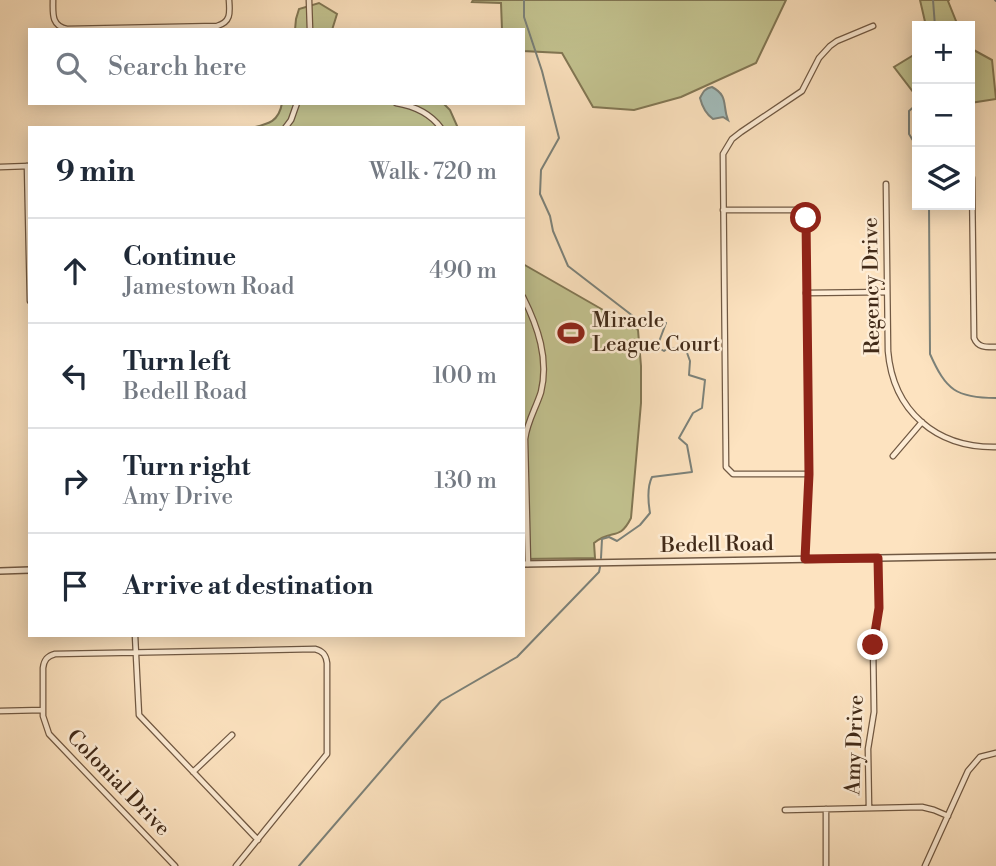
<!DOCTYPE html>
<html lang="en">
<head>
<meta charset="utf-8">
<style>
  body { margin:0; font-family:"Libre Bodoni",serif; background:#f6f6f7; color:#1f2937 }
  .controls { position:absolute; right:21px; top:21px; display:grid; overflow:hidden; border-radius:0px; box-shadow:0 4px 18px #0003 }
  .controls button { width:63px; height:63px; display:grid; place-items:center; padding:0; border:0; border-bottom:2px solid #e0e1e3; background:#fff; color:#1f2937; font:35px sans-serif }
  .stop { position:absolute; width:21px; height:21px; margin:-16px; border:5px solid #8f2418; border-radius:50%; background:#fff }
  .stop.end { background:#8f2418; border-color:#fff; box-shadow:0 2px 7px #0008 }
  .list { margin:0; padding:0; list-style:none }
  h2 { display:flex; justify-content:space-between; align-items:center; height:91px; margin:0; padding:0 28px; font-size:30px }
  h2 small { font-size:23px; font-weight:400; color:#747a83 }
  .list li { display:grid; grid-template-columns:46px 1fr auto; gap:21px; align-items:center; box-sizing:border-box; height:105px; padding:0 28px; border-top:2px solid #e0e1e3 }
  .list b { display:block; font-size:26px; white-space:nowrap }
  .list p { margin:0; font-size:23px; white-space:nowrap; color:#747a83 }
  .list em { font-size:23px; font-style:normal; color:#747a83 }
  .icon { flex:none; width:38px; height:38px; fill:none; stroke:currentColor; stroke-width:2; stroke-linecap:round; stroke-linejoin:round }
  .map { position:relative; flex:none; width:996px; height:866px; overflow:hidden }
  .search { position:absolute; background:#fff; box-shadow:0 4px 18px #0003; left:28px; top:28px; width:497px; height:77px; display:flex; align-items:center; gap:18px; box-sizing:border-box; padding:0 24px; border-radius:0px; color:#747a83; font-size:26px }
  .panel { position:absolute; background:#fff; box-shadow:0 4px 18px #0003; left:28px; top:126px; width:497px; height:511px; border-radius:0px }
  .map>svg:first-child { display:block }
  .green { fill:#c3c390; stroke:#827754; stroke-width:2 }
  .water { fill:#a2bcbb; stroke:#7c827a; stroke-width:2 }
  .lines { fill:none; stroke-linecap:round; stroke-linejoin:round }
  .stream { stroke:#7c827a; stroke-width:2 }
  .minor-casing { stroke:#715943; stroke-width:7 }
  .tertiary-casing { stroke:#715943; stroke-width:8 }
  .minor { stroke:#feedd6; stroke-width:4.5 }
  .tertiary { stroke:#feedd6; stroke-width:5 }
  .route { stroke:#8f2418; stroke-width:9 }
  .labels { text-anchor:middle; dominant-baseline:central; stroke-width:5; stroke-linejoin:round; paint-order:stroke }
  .street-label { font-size:21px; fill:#422b19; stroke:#feedd6 }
  .poi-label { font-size:21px; fill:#422b19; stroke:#feedd6; text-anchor:start }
</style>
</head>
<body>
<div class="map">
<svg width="996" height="866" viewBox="0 0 996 866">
  <rect width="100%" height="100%" fill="#fde3c0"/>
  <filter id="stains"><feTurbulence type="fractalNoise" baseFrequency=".00286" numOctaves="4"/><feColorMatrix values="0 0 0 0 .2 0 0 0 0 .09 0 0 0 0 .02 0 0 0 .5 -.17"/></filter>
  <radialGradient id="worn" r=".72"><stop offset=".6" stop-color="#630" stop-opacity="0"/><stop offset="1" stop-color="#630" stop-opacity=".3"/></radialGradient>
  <path class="green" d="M473,0H786L756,63L681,97L634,110L593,107L562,53L523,51V30H502L501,3L472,2Z
    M920,0H949L948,1L958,26H926Z
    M319,3L337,14L332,30H295L296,19L299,9Z
    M970,48L992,60L996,99L970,103Z
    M917,53V97L894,67Z
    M282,103H443L450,110L458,128H251C268,124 279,122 282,103Z
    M523,264L638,330L641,366V403L631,518C619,542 612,528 594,543L595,558L523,559Z"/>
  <path class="water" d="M712,87C729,96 722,105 728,120L723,117L713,119C706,114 702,106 700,98C703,92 705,88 712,87Z"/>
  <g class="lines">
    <path class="stream" d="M524,0V17L542,71L559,138L541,170L540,194L550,216L553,231L568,266L642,323L653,320L666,323L657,347L664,351L668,348L686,350L690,361L689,375L705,380L702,408L693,413L679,438L687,445L692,472L652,477C647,487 648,501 650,513L640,525L617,541L609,537L602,539L601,558
      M933,0L935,26
      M995,0L996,1
      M917,104L909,111V134L917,147
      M929,205L930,354C946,390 956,398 996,398
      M299,866L441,701L517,657L599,572L600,567"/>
    <g class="minor-casing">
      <path id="minor" d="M53,0C53,13 51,26 67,29L217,26C231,22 230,13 229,0
        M309,0L310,30
        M396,103C414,106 430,113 441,128
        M285,128L291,120L297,103
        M27,166L30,301
        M0,167L29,166
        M972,178L974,338C978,348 986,347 996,347
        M886,184L888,351C893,411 936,448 996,447
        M723,210H798L806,218L809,474L805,559
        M806,293L887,292
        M523,297C538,327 549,359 541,392C536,408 527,422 525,439L528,564
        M893,456L922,422
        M809,474H733L726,467L723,154L732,139L741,132L802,91L819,58L830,46L837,41L873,26
        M135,635L139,715L258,840
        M0,711L43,710
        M193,772L232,735
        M869,808L868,749L874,712L873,645L879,608L878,558
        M826,809V866
        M785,810L922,807L934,810L948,816
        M175,866L49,734L43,716V668C44,660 47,656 55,654L315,649C323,651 326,655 327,663V754L236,866
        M925,866L968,771L980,757L996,753"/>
    </g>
    <g class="tertiary-casing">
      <path id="tertiary" d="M523,564L996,556
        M0,571L30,570"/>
    </g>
    <use href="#minor" class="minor"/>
    <use href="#tertiary" class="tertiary"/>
  </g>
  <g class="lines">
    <path class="route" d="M806,218L809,474L805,559L878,558L879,608L873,645"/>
  </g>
  <defs>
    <g id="stadium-bare" transform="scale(2.1)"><path d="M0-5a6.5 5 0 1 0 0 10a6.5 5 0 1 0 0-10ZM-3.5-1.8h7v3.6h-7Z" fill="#8f2418" stroke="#feedd6" stroke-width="2.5" paint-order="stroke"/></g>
  </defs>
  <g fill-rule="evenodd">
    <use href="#stadium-bare" x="571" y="333"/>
  </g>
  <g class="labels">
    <g class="street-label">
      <text transform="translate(872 286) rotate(-91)">Regency Drive</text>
      <text transform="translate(717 545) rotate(-1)">Bedell Road</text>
      <text transform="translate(855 745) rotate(-88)">Amy Drive</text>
      <text transform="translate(118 783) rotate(46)">Colonial Drive</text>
    </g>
    <g class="poi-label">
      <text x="592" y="321">Miracle<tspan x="592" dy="24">League Court</tspan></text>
    </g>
  </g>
  <rect width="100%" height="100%" filter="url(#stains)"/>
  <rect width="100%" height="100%" fill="url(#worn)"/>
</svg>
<div class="controls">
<button>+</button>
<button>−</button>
<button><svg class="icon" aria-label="layers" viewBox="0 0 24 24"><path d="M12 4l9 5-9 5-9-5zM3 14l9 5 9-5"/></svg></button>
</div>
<div class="stop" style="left:806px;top:218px"></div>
<div class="stop end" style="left:873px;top:645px"></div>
<div class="search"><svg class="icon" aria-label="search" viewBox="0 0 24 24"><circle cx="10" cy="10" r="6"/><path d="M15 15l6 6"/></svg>Search here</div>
<section class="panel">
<h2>9 min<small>Walk · 720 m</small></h2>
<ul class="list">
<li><svg class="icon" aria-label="ahead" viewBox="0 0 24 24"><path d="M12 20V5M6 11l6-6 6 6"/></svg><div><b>Continue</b><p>Jamestown Road</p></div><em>490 m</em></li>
<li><svg class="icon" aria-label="left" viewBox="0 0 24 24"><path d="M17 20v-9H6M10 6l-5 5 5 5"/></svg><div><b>Turn left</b><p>Bedell Road</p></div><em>100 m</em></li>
<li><svg class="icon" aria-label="right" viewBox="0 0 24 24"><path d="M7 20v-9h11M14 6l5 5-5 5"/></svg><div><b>Turn right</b><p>Amy Drive</p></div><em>130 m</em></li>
<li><svg class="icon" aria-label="arrive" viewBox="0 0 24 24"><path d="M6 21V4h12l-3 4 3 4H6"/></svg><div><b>Arrive at destination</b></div></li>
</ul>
</section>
</div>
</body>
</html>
